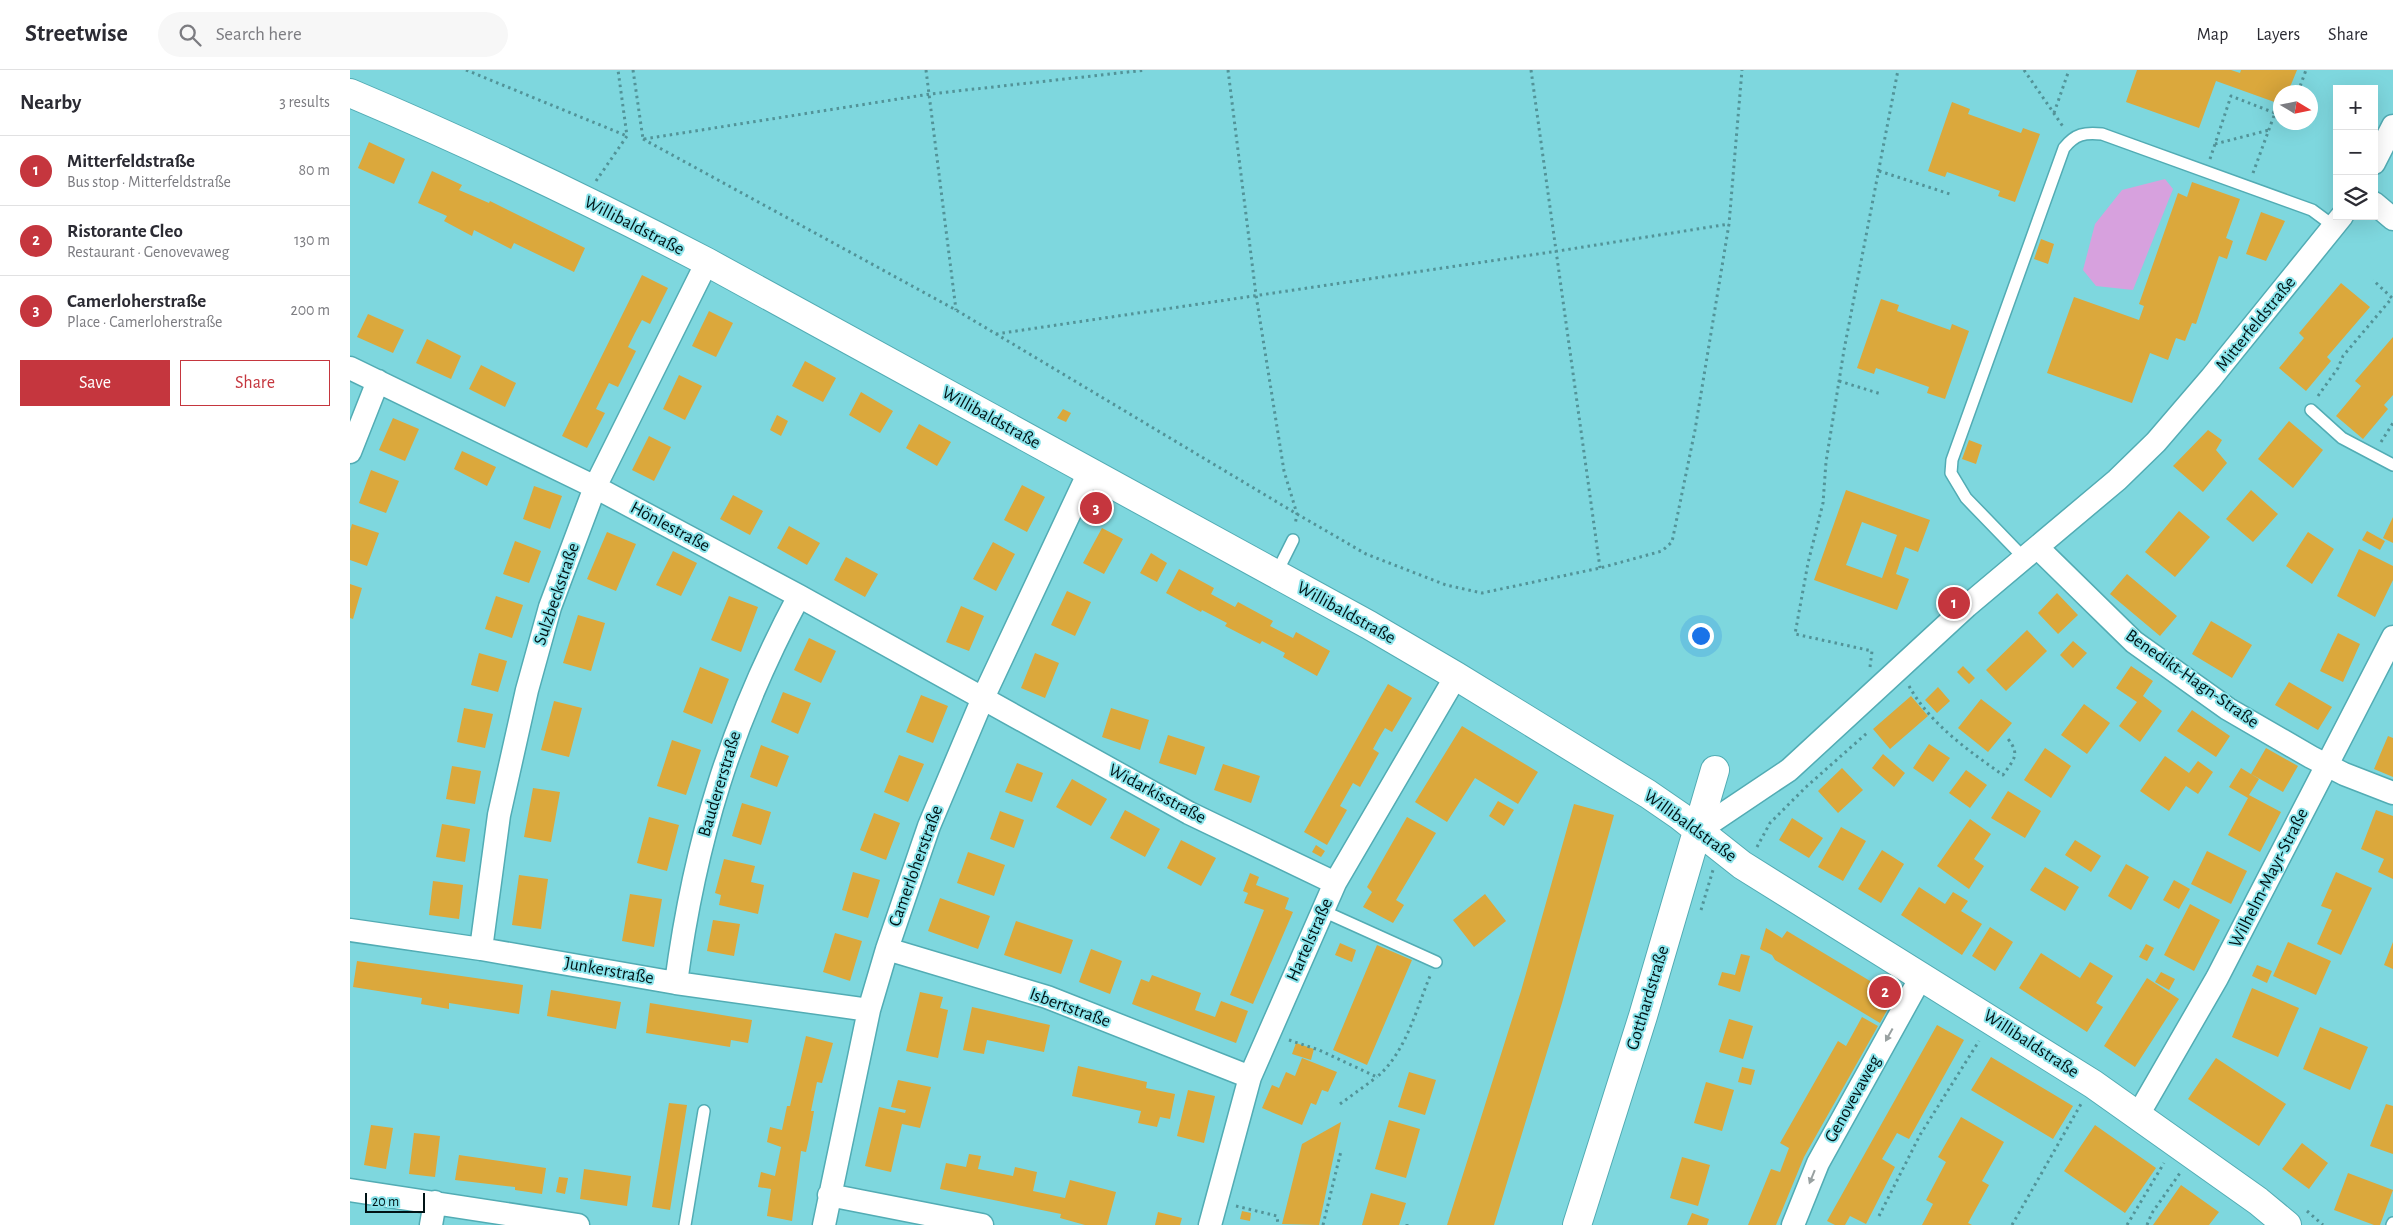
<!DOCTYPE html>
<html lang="en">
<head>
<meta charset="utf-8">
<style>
  body { margin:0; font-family:"Alegreya Sans",sans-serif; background:#f7f7f7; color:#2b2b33 }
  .controls { position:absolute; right:15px; top:15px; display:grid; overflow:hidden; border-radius:0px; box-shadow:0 5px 20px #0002 }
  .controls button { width:45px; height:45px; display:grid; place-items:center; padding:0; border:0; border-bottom:1px solid #e1e1e2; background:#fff; color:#2b2b33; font:25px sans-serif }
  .compass { position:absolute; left:1923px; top:15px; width:45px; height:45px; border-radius:50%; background:#fff; box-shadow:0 5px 20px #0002; rotate:100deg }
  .scale { position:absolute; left:15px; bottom:12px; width:60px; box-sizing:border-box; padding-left:5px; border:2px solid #001315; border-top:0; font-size:14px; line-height:18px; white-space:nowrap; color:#001315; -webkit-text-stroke:4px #8be4eb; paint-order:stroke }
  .you { position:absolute; left:1350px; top:565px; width:18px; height:18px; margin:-12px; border:4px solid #fff; border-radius:50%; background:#1a73e8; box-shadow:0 0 0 8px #1a73e833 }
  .badge { display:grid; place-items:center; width:32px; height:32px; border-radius:50%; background:#c5363e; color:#fff; font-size:16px; font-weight:700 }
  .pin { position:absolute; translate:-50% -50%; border:2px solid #fff; box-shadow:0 1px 5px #0006 }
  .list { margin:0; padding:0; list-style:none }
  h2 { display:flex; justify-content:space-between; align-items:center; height:65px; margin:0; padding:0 20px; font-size:21px }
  h2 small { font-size:16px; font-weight:400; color:#7c7c81 }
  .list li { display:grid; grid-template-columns:32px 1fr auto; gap:15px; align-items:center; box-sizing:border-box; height:70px; padding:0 20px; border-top:1px solid #e1e1e2 }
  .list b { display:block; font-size:19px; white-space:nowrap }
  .list p { margin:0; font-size:16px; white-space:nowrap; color:#7c7c81 }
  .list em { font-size:16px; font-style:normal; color:#7c7c81 }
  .actions { display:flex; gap:10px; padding:15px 20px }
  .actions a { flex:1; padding:11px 0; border:1px solid #c5363e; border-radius:0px; text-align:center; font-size:18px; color:#c5363e }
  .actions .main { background:#c5363e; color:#fff }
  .icon { flex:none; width:28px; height:28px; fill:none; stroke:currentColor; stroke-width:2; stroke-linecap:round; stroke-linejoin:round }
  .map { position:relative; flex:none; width:2043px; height:1155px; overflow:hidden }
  header { display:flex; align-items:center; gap:30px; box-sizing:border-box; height:70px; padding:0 25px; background:#fff; border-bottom:1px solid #e1e1e2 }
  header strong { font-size:24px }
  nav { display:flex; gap:28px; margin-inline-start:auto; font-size:18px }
  .search { width:350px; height:45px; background:#f7f7f7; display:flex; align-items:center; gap:12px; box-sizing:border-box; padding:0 18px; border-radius:28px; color:#7c7c81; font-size:19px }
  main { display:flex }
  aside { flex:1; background:#fff }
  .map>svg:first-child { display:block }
  .green { fill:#d7a1de }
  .building { fill:#dba83c; fill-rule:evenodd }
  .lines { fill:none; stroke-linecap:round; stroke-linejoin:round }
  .service-casing { stroke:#52acb4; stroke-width:14 }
  .minor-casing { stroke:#52acb4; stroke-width:25 }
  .tertiary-casing { stroke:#52acb4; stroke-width:30 }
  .path { stroke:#529398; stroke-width:3; stroke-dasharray:2.5 4; stroke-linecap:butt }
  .service { stroke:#fff; stroke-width:11 }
  .minor { stroke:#fff; stroke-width:22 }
  .tertiary { stroke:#fff; stroke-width:28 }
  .oneway { fill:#99a1a1 }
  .labels { text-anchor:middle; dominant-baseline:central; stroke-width:4; stroke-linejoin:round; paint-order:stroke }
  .street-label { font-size:18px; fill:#001315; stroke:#8be4eb }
</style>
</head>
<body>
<header>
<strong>Streetwise</strong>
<div class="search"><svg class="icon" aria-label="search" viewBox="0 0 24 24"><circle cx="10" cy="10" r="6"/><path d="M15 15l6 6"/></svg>Search here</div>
<nav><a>Map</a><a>Layers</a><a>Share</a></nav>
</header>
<main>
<aside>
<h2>Nearby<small>3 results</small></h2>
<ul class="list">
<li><span class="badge">1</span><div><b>Mitterfeldstraße</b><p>Bus stop · Mitterfeldstraße</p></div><em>80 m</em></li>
<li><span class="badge">2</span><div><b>Ristorante Cleo</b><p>Restaurant · Genovevaweg</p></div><em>130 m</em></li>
<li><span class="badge">3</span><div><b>Camerloherstraße</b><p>Place · Camerloherstraße</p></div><em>200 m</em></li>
</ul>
<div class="actions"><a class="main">Save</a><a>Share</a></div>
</aside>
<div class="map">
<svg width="2043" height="1155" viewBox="0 0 2043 1155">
  <rect width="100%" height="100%" fill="#7ed7de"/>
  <path class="green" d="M1815,109L1823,119L1783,220L1746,216L1733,200L1745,154L1772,120Z"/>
  <path class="building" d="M1787,0H1881L1890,3L1891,0H1947L1938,22H1930V34L1866,11L1849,58L1776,32Z
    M1602,32L1620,39L1618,44L1671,63L1673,58L1690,64L1665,132L1648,126L1650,121L1597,102L1595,107L1578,101Z
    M19,72L55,89L44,114L8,98Z
    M82,101L112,115L109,120L139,133L140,131L235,178L224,202L164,173L161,179L124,160L122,166L94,151L97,146L68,133Z
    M1842,112L1890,129L1876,168L1883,171L1877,189L1869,186L1846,254L1842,253L1835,271L1826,268L1818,290L1800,283L1782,333L1697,303L1724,227L1789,250L1794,236L1789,234L1828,123L1837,127Z
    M1911,142L1935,151L1916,191L1896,184Z
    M1691,169L1704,174L1698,194L1684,189Z
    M292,205L318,218L300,254L292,250L285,263L278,277L286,281L268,317L259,313L246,339L255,343L237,378L212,366Z
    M1991,213L2020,237L1977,287L1981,291L1956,321L1929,298L1954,268L1949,263Z
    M1531,229L1549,235L1547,241L1600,260L1602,254L1619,261L1595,329L1577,323L1579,317L1526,298L1524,304L1507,298Z
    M359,241L383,253L366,287L342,276Z
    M18,244L54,260L43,283L7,267Z
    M2043,267V325L2034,335L2038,339L2013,369L1986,346L2011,316L2005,311Z
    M77,269L111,286L101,309L66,293Z
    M455,291L486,308L473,332L442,316Z
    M131,295L166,313L155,337L119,319Z
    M329,305L352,316L335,350L313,339Z
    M511,322L543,341L530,363L499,345Z
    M713,339L721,343L716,352L707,348Z
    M427,345L438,351L431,366L420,360Z
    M43,348L69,359L55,391L29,380Z
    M1939,351L1973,380L1943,418L1908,389Z
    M569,354L601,372L587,396L556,378Z
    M1858,360L1872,370L1866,380L1877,393L1853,422L1823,396Z
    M299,366L321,377L304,411L282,400Z
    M1619,370L1632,375L1626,394L1612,389Z
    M112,381L146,397L137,416L104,399Z
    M21,400L49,411L36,443L9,433Z
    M672,415L695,427L677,462L654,450Z
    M184,416L212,426L200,459L173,449Z
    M1496,420L1580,450L1568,482L1555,477L1546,504L1559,509L1547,540L1464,510ZM1512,452L1547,465L1532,508L1496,495Z
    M1901,420L1928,444L1903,472L1876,449Z
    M383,425L413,441L400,465L370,449Z
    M1829,441L1860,467L1825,507L1795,482Z
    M2043,447V473L2033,468Z
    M2,454L29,463L17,496L0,490V461Z
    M439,456L470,473L457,495L427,478Z
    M752,458L773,469L754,504L733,493Z
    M2017,461L2035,471L2030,480L2012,470Z
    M257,462L286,474L266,521L237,509Z
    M1958,462L1984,479L1962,514L1936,496Z
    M165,471L191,481L179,513L153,504Z
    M643,472L665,484L646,521L623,509Z
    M2009,479L2043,496V510L2025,547L1987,526Z
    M323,481L347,493L331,526L306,515Z
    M801,483L817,493L807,512L790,503Z
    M496,487L528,504L515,527L484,510Z
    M829,499L864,518L861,524L885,537L888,532L923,551L920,556L943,568L946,562L980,581L967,606L933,587L935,583L912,571L910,574L875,556L877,553L852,540L851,542L816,523Z
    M1777,504L1827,546L1810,566L1760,524Z
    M0,514L12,518L3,549L0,548Z
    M717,521L741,532L725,566L701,555Z
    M1707,523L1728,545L1708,564L1688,543Z
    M146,526L173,535L162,568L135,559Z
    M379,526L408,537L391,582L361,570Z
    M611,536L634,546L619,581L596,572Z
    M228,545L255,553L241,601L213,593Z
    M1861,551L1902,575L1882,608L1842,584Z
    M1677,560L1697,581L1656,621L1636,600Z
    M1988,563L2010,574L1993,612L1970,601Z
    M459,568L486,581L471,613L444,600Z
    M1723,571L1737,583L1723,598L1710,585Z
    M129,583L157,591L148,622L121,615Z
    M685,583L709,593L695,628L671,618Z
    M1613,596L1625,608L1619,614L1607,602Z
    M1781,596L1803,611L1793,626L1812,641L1790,672L1769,656L1787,632L1766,618Z
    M350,597L379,609L362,654L333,642Z
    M1939,612L1982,637L1968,660L1925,635Z
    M1038,614L1062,628L1042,662L1035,658L1029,668L1023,679L1029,683L1010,717L1003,713L990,736L997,740L977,775L954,762Z
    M1588,617L1600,631L1587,643L1575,630Z
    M433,622L461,633L448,664L421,652Z
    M571,625L598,636L583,673L556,662Z
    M1561,626L1578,646L1540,679L1523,659Z
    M1631,629L1662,653L1638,682L1608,658Z
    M204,631L232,638L219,687L191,680Z
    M1734,634L1760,653L1737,684L1711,665Z
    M114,638L143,644L135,678L107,672Z
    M761,638L799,650L790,680L752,667Z
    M1842,640L1880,666L1866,687L1827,661Z
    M1112,656L1188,702L1168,734L1125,708L1097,752L1065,732Z
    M818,665L855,677L846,705L809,693Z
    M2038,666L2043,668V707L2024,699Z
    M322,670L351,680L336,725L307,716Z
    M1579,674L1600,688L1583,712L1563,698Z
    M411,675L439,686L427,717L400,707Z
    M1695,678L1721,696L1701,728L1674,710Z
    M1916,678L1948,696L1933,722L1901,704Z
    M1533,684L1555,703L1544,717L1522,698Z
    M549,685L574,694L558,732L534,722Z
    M1815,686L1839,703L1848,691L1863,702L1848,724L1836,716L1819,741L1790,721Z
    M667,693L693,703L682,732L655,722Z
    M873,694L910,706L901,733L864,720Z
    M102,696L131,701L125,734L96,729Z
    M1492,698L1513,720L1488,743L1468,721Z
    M1891,698L1909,709L1899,725L1931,742L1910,782L1878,765L1898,728L1879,717Z
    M1616,700L1637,715L1620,738L1599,723Z
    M722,709L757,729L741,756L706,737Z
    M183,718L210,722L201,772L174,767Z
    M1658,721L1691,741L1675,768L1641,748Z
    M1148,731L1164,740L1154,756L1139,746Z
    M392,733L421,742L411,775L382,766Z
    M1224,734L1264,745L1212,933L1144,1155H1097L1171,921Z
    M775,740L810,759L795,787L760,768Z
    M2026,740L2043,746V809L2028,802L2034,789L2011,779Z
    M650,741L674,750L664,778L640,769Z
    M524,743L550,753L536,790L510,780Z
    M299,747L329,755L317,801L287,793Z
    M1057,747L1086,763L1046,830L1054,835L1043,853L1013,837L1022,822L1017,817Z
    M1442,748L1473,768L1459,788L1429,770Z
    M1620,749L1641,764L1624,789L1634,796L1619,819L1587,796Z
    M92,754L120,759L115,792L86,787Z
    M1491,757L1516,771L1493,811L1468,797Z
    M831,770L866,788L851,816L817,798Z
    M1725,770L1751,786L1741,802L1715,785Z
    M966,775L975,781L971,787L962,782Z
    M1532,780L1554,794L1531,833L1508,819Z
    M1857,781L1897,801L1881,834L1841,814Z
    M618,782L655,795L644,826L607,813Z
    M374,789L405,796L401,812L414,815L408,844L369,835L371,825L365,823Z
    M1776,794L1799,807L1781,840L1758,826Z
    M1695,797L1729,817L1715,841L1680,820Z
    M503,802L530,810L518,848L492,840Z
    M1986,802L2022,818L1991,885L1967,874L1982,840L1971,836Z
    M900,803L909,807L906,815L939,828L935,839L943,842L903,934L880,925L914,840L894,833L898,823L893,821Z
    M169,805L198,809L191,859L162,855Z
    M1824,810L1840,819L1829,839L1813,830Z
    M83,811L113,815L109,849L79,845Z
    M1569,817L1595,834L1603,822L1618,831L1611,841L1632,854L1612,885L1551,845Z
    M280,824L312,829L304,877L272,871Z
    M1135,824L1156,851L1124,877L1103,850Z
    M590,828L640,846L628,879L578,861Z
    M1840,834L1870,850L1844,901L1814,885Z
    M363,850L390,854L384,886L357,881Z
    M666,851L723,870L711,904L654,885Z
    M1640,857L1663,872L1645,901L1622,886Z
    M1416,858L1432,868L1437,861L1545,926L1530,953L1425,890L1422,885L1410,879Z
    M485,863L512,871L500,911L473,902Z
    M1938,872L1981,891L1966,925L1923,906Z
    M2043,872V899L2034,895Z
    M990,873L1006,880L1002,892L985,885Z
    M1796,874L1804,878L1797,891L1789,887Z
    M1027,875L1062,890L1017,995L983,980Z
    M741,879L772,891L760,924L729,912Z
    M1691,883L1730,908L1740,892L1763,906L1746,933L1753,937L1737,962L1669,918Z
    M1391,884L1400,886L1390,922L1368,915L1372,902L1385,905Z
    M7,891L173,915L169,944L99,933V939L71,934L72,928L3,917Z
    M1907,895L1922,901L1917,913L1902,906Z
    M1811,902L1825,909L1819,920L1805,912Z
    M802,905L851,923L845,940L865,947L871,931L898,941L886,973L782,934L791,909L799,912Z
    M1797,908L1829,929L1785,997L1754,976Z
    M1902,918L1949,938L1928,987L1882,967Z
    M201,920L271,932L266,959L197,946Z
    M570,922L593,927L590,938L598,940L588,988L556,981Z
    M300,933L402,950L398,973L381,970L380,977L296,963Z
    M622,937L700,955L694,982L637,970L634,984L613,980Z
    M1512,947L1528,956L1454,1087L1426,1155H1398L1421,1099L1430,1102L1439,1078L1430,1073L1488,971L1496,976Z
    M1379,949L1403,956L1393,989L1369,982Z
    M1587,955L1614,970L1559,1069L1547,1063L1532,1089L1545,1097L1516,1154L1500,1146L1495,1155H1485L1477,1151Z
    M1970,957L2018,977L2000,1020L1953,999Z
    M456,966L483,973L472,1013L467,1012L461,1041H464L459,1069L456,1082L451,1081L442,1151L417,1146L421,1119L408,1117L411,1102L425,1106L431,1077L417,1072L420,1057L432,1060L437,1036H440Z
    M946,973L964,979L961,990L942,984Z
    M1641,987L1723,1036L1703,1069L1621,1020Z
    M952,988L987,1002L978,1022L972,1020L966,1035L961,1033L952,1055L912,1038L922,1015L929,1018L936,1002L945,1006Z
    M1866,988L1936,1034L1909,1076L1838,1029Z
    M728,996L797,1012L796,1018L825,1024L820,1049L810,1047L807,1057L788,1053L791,1041L722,1026Z
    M1392,997L1405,1000L1401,1015L1388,1012Z
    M1059,1002L1086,1010L1075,1045L1048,1037Z
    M548,1010L581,1017L570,1058L552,1054L541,1102L515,1096L529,1037L555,1043L556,1040L541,1037Z
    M1356,1012L1384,1020L1372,1061L1344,1053Z
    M838,1020L865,1026L854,1073L827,1066Z
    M319,1033L337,1035L320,1140L302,1137Z
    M2036,1034L2043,1036V1084L2020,1076Z
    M1611,1047L1654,1072L1632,1111L1639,1115L1618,1153L1622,1155H1572L1583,1134L1576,1130L1596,1092L1588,1087Z
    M1039,1050L1070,1059L1056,1108L1025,1099Z
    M991,1052L969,1155L932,1154L952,1074Z
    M21,1055L43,1058L36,1099L14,1095Z
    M1745,1055L1806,1098L1775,1143L1714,1101Z
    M64,1063L90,1066L85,1107L59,1104Z
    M1952,1073L1978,1093L1959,1119L1932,1099Z
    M619,1084L631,1086L628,1099L663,1106L665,1097L687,1102L683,1121L715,1128L720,1110L766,1122L757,1155H735L710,1148L711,1144L590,1119L596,1093L616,1097Z
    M109,1085L196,1098L192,1124L165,1120V1117L105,1110Z
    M1332,1087L1360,1095L1348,1136L1320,1128Z
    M234,1099L281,1106L277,1136L230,1129Z
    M1998,1103L2043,1120L2030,1155H2024L1984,1140Z
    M209,1107L218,1108L215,1124L206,1122Z
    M1831,1115L1869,1142L1859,1155H1803Z
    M1021,1123L1056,1133L1049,1155H1012Z
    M892,1141L901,1143L900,1151L890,1149Z
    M808,1142L832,1148L830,1155H805Z
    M1342,1143L1359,1149L1357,1155H1337Z"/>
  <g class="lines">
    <g class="service-casing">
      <path id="service" d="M1961,340L1992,368L2043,395
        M1675,489L1616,428L1601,403L1602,390L1714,78C1725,64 1735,62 1752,64L1962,140L1985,157
        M926,504L943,470
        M973,841L1086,892
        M335,1155L354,1041
        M2042,1155L2043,1153"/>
    </g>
    <g class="minor-casing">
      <path id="minor" d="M2024,93L2043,56
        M2024,133L2043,149
        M0,298L245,417L449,526L839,743L985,813
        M0,382L28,311
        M1688,478L1784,572L1878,639L1961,687L1994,704L2043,723
        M1348,761L1439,700L1617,536L1767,410L1806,372L1861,308L1992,146
        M0,860L131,879L326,913L519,940
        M131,879L149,745L177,620L200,537L245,417L357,192
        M537,879L697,927L900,1007
        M326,913C345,770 381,653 449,526
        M1788,1045L1867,908L2043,567
        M0,1120L228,1155
        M479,1125L632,1155
        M81,1155L85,1132
        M474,1155L519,940L537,879L579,756L633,628L739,402
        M860,1155L900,1007L985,813L1106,606
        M1443,1155L1468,1093L1571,907"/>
    </g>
    <g class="tertiary-casing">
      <path id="tertiary" d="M0,23C121,74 240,131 357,192L1019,555L1106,606L1298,724L1330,746L1392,795L1743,1014L1908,1131L1937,1155
        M1227,1155L1293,946L1365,700"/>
    </g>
    <path class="path" d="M116,0L277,66
      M283,0L293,69
      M576,0L606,240
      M878,0L906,225L934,401L947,444L945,455
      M1181,0L1250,498
      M1674,0L1714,58
      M1948,22L1956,0
      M1704,43L1719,0
      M293,69L606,240L947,444L1016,484L1096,515L1132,523L1250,498L1312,481L1322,472L1345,360L1379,154L1392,0
      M294,69L580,24L796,0
      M1865,74L1919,60
      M1860,89L1881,26L1930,45
      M1529,101L1603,125
      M1903,103L1925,43
      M246,111L277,66L268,0
      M646,264L1208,181L1379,154
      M1489,311L1531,324
      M1968,326L1988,298L1993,286L2042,228L2023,210
      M2031,372L2043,353
      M1520,597L1522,581L1445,564L1458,493L1473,433L1476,392L1494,280L1548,0
      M1559,616C1580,654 1619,681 1653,705C1663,690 1671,685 1658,669
      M1407,777L1420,753L1456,717L1517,663
      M1351,840L1363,800
      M939,970L969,980L1027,1007C1056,982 1066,940 1080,906
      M990,1034L1027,1007
      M886,1136L927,1146L928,1155
      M1957,1141L1973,1155
      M1529,1146L1570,1065L1629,971
      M1057,1154V1155
      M973,1155L991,1081
      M1662,1155L1731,1034
      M1777,1155L1814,1093
      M1797,1155L1802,1143L1830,1103"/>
    <use href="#service" class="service"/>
    <use href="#minor" class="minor"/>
    <use href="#tertiary" class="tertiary"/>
  </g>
  <defs><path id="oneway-solid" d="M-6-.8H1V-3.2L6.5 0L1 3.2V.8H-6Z" transform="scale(1.25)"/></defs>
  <g class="oneway">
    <use href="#oneway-solid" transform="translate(1539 965) rotate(119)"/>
    <use href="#oneway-solid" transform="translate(1462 1107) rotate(112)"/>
  </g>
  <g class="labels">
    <g class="street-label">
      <text transform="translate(284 156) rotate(27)">Willibaldstraße</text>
      <text transform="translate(1906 254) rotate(-51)">Mitterfeldstraße</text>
      <text transform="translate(641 348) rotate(29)">Willibaldstraße</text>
      <text transform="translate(320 457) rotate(28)">Hönlestraße</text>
      <text transform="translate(207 524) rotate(-71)">Sulzbeckstraße</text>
      <text transform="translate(996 543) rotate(29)">Willibaldstraße</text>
      <text transform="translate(1842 609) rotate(35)">Benedikt-Hagn-Straße</text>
      <text transform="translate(370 714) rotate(-73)">Baudererstraße</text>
      <text transform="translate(807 724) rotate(28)">Widarkisstraße</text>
      <text transform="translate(1340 756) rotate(36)">Willibaldstraße</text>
      <text transform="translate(566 796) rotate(-70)">Camerloherstraße</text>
      <text transform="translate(1919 808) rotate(-63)">Wilhelm-Mayr-Straße</text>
      <text transform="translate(960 870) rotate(-66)">Hartelstraße</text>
      <text transform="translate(259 901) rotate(10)">Junkerstraße</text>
      <text transform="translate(1298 928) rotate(-73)">Gotthardstraße</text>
      <text transform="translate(720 938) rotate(20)">Isbertstraße</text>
      <text transform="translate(1681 974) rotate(33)">Willibaldstraße</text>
      <text transform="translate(1503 1029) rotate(-61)">Genovevaweg</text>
    </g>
  </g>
</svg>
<div class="controls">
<button>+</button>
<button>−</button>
<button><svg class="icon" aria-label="layers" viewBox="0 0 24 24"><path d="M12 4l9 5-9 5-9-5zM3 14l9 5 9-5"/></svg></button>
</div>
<svg class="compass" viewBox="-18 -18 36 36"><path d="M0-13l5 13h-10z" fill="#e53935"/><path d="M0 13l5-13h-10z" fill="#7c7c81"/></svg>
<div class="scale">20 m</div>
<div class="you"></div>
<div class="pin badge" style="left:1604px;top:533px">1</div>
<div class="pin badge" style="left:1535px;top:922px">2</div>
<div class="pin badge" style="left:746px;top:438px">3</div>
</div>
</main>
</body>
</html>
